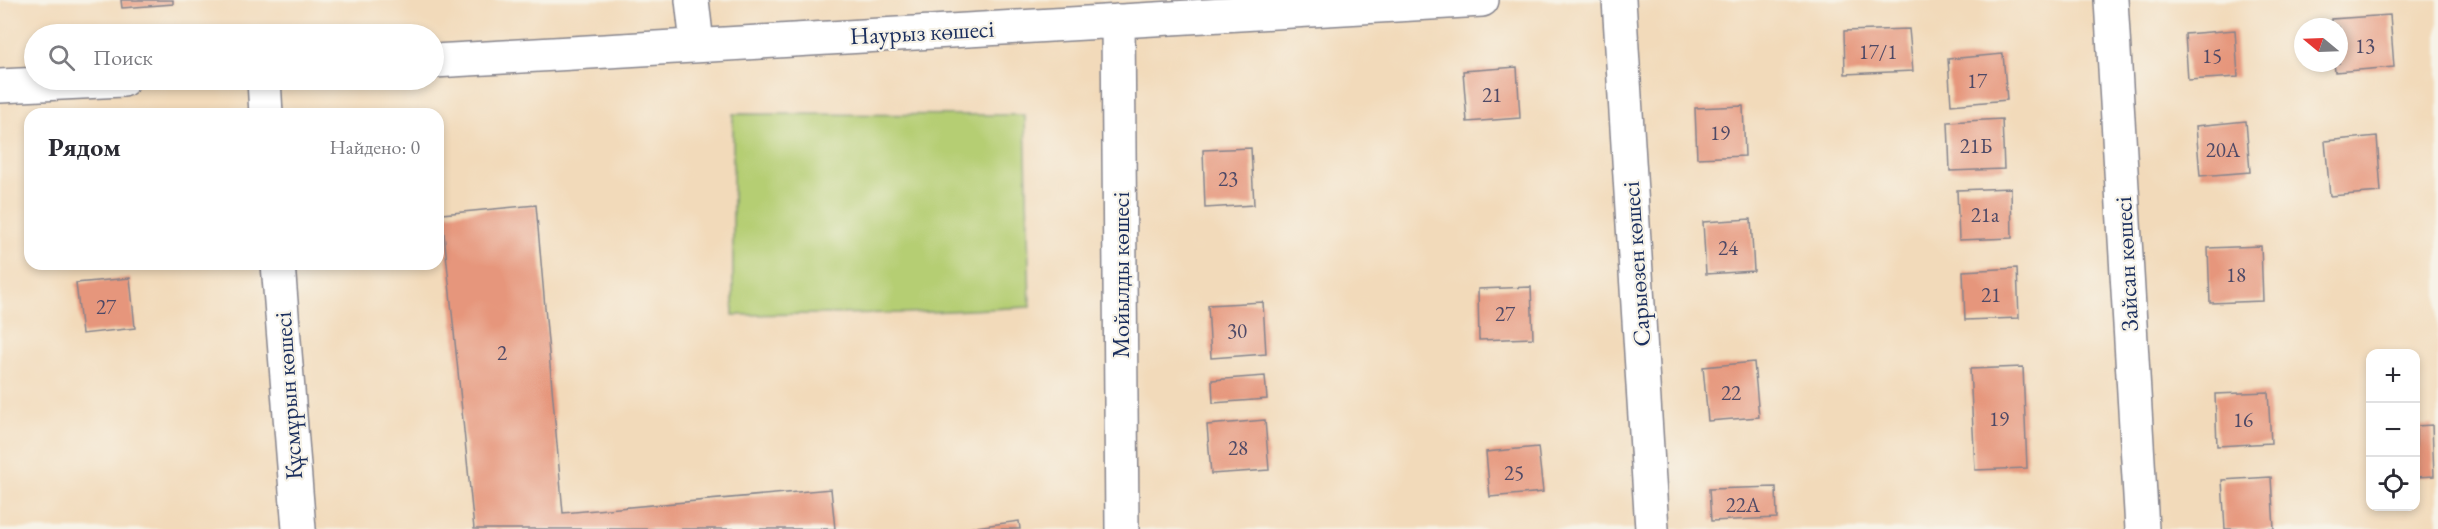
<!DOCTYPE html>
<html lang="ru">
<head>
<meta charset="utf-8">
<style>
  body { margin:0; font-family:"EB Garamond",serif; background:#f7f7f7; color:#2b2b33 }
  .controls { position:absolute; right:18px; bottom:18px; display:grid; overflow:hidden; border-radius:12px; box-shadow:0 3px 9px #0003 }
  .controls button { width:54px; height:54px; display:grid; place-items:center; padding:0; border:0; border-bottom:2px solid #e1e1e2; background:#fff; color:#2b2b33; font:30px sans-serif }
  .compass { position:absolute; left:2294px; top:18px; width:54px; height:54px; border-radius:50%; background:#fff; box-shadow:0 3px 9px #0003; rotate:289deg }
  .list { margin:0; padding:0; list-style:none }
  h2 { display:flex; justify-content:space-between; align-items:center; height:78px; margin:0; padding:0 24px; font-size:26px }
  h2 small { font-size:20px; font-weight:400; color:#7c7c81 }
  .icon { flex:none; width:33px; height:33px; fill:none; stroke:currentColor; stroke-width:2; stroke-linecap:round; stroke-linejoin:round }
  .map { position:relative; flex:none; width:2438px; height:529px; overflow:hidden }
  .search { position:absolute; background:#fff; box-shadow:0 3px 9px #0003; left:24px; top:24px; width:420px; height:66px; display:flex; align-items:center; gap:15px; box-sizing:border-box; padding:0 21px; border-radius:33px; color:#7c7c81; font-size:22px }
  .panel { position:absolute; background:#fff; box-shadow:0 3px 9px #0003; left:24px; top:108px; width:420px; height:162px; border-radius:18px }
  .map>svg:first-child { display:block }
  .pitch { fill:#b5ce73; stroke:#687e68; stroke-width:1.5 }
  .building { fill:#e6967c }
  .lines { fill:none; stroke-linecap:round; stroke-linejoin:round }
  .street-casing { stroke:#86848c; stroke-width:36 }
  .street { stroke:#fff; stroke-width:33 }
  .labels { text-anchor:middle; dominant-baseline:central; stroke-width:4.5; stroke-linejoin:round; paint-order:stroke }
  .number-label { font-size:21px; fill:#4e4966 }
  .street-label { font-size:24px; fill:#1b2f5e; stroke:#f7f3e8 }
</style>
</head>
<body>
<div class="map">
<svg width="2438" height="529" viewBox="0 0 2438 529">
  <rect width="100%" height="100%" fill="#f7f3e8"/>
  <filter id="ink" filterUnits="userSpaceOnUse"><feTurbulence type="fractalNoise" baseFrequency=".0167" numOctaves="2"/><feDisplacementMap in="SourceGraphic" scale="12" xChannelSelector="R" yChannelSelector="G"/><feConvolveMatrix kernelMatrix="1 2 1 2 8 2 1 2 1" color-interpolation-filters="sRGB"/></filter>
  <filter id="wash" filterUnits="userSpaceOnUse"><feTurbulence type="fractalNoise" baseFrequency=".008" numOctaves="4" result="noise"/><feDisplacementMap in="SourceGraphic" scale="24" xChannelSelector="R" yChannelSelector="G"/><feGaussianBlur stdDeviation="1.35" result="paint"/><feColorMatrix in="noise" values="0 0 0 0 0 0 0 0 0 0 0 0 0 0 0 0 0 1.4 0 .05"/><feComposite in="paint" operator="in"/></filter>
  <g filter="url(#wash)">
    <rect width="100%" height="100%" fill="#f2daba"/>
    <path class="pitch" d="M733,114L1025,115L1030,307L908,313L733,315Z"/>
    <g id="blocks">
      <path class="building" d="M121,0H173V4L122,8Z
        M2390,15L2394,67L2335,72L2334,63H2339V27H2331V19Z
        M1909,29L1913,71L1845,74L1844,31Z
        M2235,30L2238,77L2188,80L2185,34Z
        M2003,54L2007,100L1951,105L1948,59Z
        M1517,67L1520,118L1467,122L1463,71Z
        M1743,106L1745,156L1697,158L1695,108Z
        M2002,119L2004,169L1950,171L1948,122Z
        M2246,121L2250,172L2200,176L2196,126Z
        M2377,136L2381,192L2330,196L2325,141Z
        M1251,148L1254,205L1205,208L1203,150Z
        M2011,188L2012,238L1959,240L1957,190Z
        M536,205L563,513L831,489L835,529H474L442,214Z
        M1751,219L1754,271L1706,274L1703,222Z
        M2261,246L2263,301L2210,303L2208,248Z
        M2017,268L2019,318L1965,320L1963,271Z
        M130,278L135,328L82,334L76,283Z
        M1531,287L1533,338L1479,340L1478,289Z
        M1263,302L1266,354L1211,358L1208,305Z
        M1754,362L1759,417L1708,421L1703,367Z
        M2023,367L2027,468L1975,470L1970,369Z
        M1265,376L1267,399L1213,403L1212,380Z
        M2268,392L2271,443L2217,446L2215,394Z
        M1265,420L1269,470L1211,474L1207,425Z
        M2432,425L2434,476L2416,477V426Z
        M1538,447L1543,492L1490,497L1486,452Z
        M2271,477L2274,529H2225L2222,480Z
        M1776,487L1777,518L1711,521L1709,489Z
        M1019,521L1020,529H969V528Z"/>
    </g>
  </g>
  <g filter="url(#ink)">
    <use href="#blocks" fill-opacity="0" stroke="#86848c" stroke-width="1.5"/>
    <g class="lines">
      <g class="street-casing">
        <path id="street" d="M692,0L697,44
          M1619,0L1652,529
          M2111,0L2142,529
          M1118,21L1122,529
          M434,61L1482,0
          M264,80L266,114
          M0,86L123,80
          M278,264L299,529"/>
      </g>
      <use href="#street" class="street"/>
    </g>
  </g>
  <g class="labels">
    <g class="number-label">
      <text x="2365" y="45">13</text>
      <text x="1878" y="51">17/1</text>
      <text x="2212" y="55">15</text>
      <text x="1977" y="80">17</text>
      <text x="1492" y="94">21</text>
      <text x="1720" y="132">19</text>
      <text x="1976" y="145">21Б</text>
      <text x="2223" y="149">20А</text>
      <text x="1228" y="178">23</text>
      <text x="1985" y="214">21а</text>
      <text x="1728" y="247">24</text>
      <text x="2236" y="274">18</text>
      <text x="1991" y="294">21</text>
      <text x="106" y="306">27</text>
      <text x="1505" y="313">27</text>
      <text x="1237" y="330">30</text>
      <text x="502" y="352">2</text>
      <text x="1731" y="392">22</text>
      <text x="1999" y="418">19</text>
      <text x="2243" y="419">16</text>
      <text x="1238" y="447">28</text>
      <text x="1514" y="472">25</text>
      <text x="1743" y="504">22А</text>
    </g>
    <g class="street-label">
      <text transform="translate(922 32) rotate(-3)">Наурыз көшесі</text>
      <text transform="translate(1636 264) rotate(-94)">Сарыөзен көшесі</text>
      <text transform="translate(2126 264) rotate(-93)">Зайсан көшесі</text>
      <text transform="translate(1120 275) rotate(-90)">Мойылды көшесі</text>
      <text transform="translate(288 396) rotate(-94)">Құсмұрын көшесі</text>
    </g>
  </g>
</svg>
<div class="controls">
<button>+</button>
<button>−</button>
<button><svg class="icon" aria-label="locate" viewBox="0 0 24 24"><circle cx="12" cy="12" r="6"/><path d="M12 2v4M12 18v4M2 12h4M18 12h4"/></svg></button>
</div>
<svg class="compass" viewBox="-18 -18 36 36"><path d="M0-13l5 13h-10z" fill="#e53935"/><path d="M0 13l5-13h-10z" fill="#7c7c81"/></svg>
<div class="search"><svg class="icon" aria-label="search" viewBox="0 0 24 24"><circle cx="10" cy="10" r="6"/><path d="M15 15l6 6"/></svg>Поиск</div>
<section class="panel">
<h2>Рядом<small>Найдено: 0</small></h2>
<ul class="list">
</ul>
</section>
</div>
</body>
</html>
